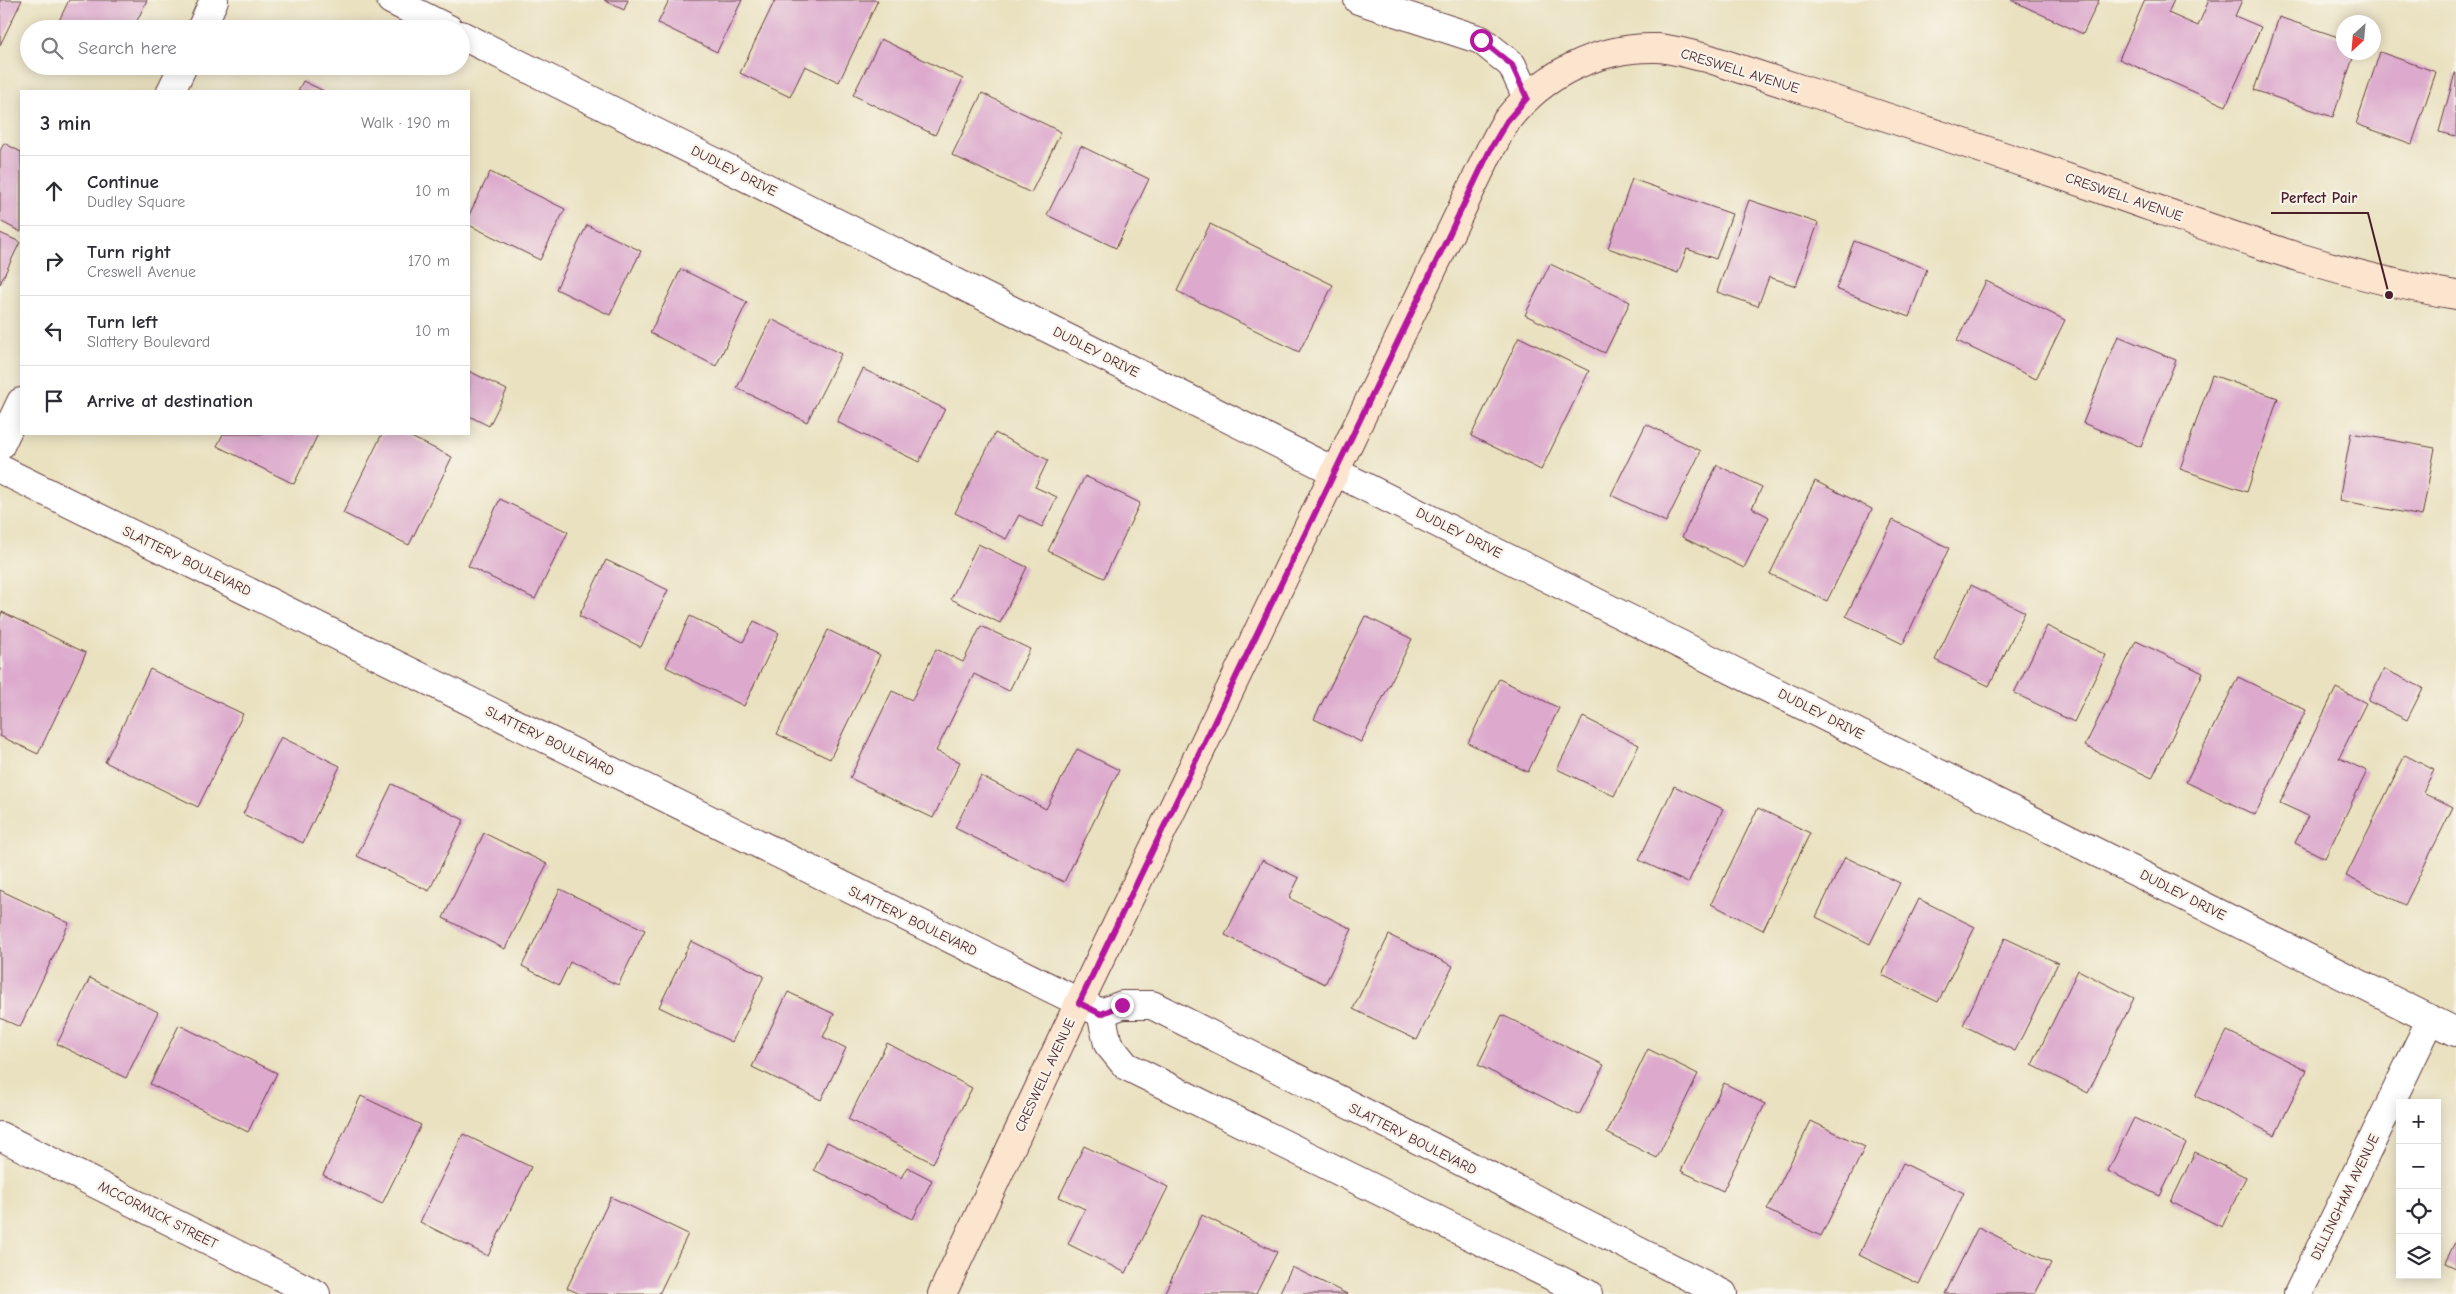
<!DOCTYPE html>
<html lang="en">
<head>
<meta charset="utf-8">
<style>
  body { margin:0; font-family:"Comic Neue",sans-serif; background:#f7f7f7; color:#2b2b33 }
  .controls { position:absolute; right:15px; bottom:15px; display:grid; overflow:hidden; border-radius:0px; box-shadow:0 2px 12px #0003 }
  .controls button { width:45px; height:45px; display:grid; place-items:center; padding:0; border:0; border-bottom:1px solid #e1e1e2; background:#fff; color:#2b2b33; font:25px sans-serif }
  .compass { position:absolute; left:2336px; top:15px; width:45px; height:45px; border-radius:50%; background:#fff; box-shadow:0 2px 12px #0003; rotate:206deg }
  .stop { position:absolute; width:15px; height:15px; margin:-11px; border:4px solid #b5179e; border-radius:50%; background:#fff }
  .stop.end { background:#b5179e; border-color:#fff; box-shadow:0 1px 5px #0008 }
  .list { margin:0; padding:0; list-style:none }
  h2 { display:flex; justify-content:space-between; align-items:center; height:65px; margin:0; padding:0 20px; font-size:21px }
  h2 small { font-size:16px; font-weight:400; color:#7c7c81 }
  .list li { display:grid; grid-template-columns:32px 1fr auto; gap:15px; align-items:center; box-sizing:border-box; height:70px; padding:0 20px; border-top:1px solid #e1e1e2 }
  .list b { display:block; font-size:19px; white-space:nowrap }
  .list p { margin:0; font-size:16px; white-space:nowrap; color:#7c7c81 }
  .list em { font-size:16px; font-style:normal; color:#7c7c81 }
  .icon { flex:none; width:28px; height:28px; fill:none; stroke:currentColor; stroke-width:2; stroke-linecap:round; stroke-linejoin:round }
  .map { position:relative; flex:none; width:2456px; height:1294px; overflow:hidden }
  .search { position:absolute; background:#fff; box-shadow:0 2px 12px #0003; left:20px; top:20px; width:450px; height:55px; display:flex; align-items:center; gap:12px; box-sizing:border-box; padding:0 18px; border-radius:28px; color:#7c7c81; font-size:19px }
  .panel { position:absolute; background:#fff; box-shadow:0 2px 12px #0003; left:20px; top:90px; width:450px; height:345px; border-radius:0px }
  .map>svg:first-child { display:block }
  .building { fill:#ddaace }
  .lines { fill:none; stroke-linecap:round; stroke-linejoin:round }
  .street-casing { stroke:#623c41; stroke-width:30 }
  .secondary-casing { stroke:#623c41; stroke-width:30 }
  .street { stroke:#fff; stroke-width:28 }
  .secondary { stroke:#fbe5cf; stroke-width:28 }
  .route { stroke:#b5179e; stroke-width:6 }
  .labels { text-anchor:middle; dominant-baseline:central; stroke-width:4.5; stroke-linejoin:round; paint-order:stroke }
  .street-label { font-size:14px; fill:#4a1f2b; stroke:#f7f3e8 }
  .leader { fill:none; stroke:#4a1f2b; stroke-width:2 }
  .callout-dot { fill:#4a1f2b; stroke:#f7f3e8; stroke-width:2 }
  .callout-label { font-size:15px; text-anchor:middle; font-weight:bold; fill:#4a1f2b; stroke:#f7f3e8; stroke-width:4.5; stroke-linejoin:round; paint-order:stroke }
</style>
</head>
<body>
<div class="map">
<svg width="2456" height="1294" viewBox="0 0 2456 1294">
  <rect width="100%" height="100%" fill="#f7f3e8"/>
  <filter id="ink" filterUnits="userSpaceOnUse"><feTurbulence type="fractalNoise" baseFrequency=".02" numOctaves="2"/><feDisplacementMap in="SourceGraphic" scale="10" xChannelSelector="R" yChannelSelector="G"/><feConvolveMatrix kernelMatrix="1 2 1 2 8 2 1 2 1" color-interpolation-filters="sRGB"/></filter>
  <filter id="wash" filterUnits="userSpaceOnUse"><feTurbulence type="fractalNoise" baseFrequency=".0096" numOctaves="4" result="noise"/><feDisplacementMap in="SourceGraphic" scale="20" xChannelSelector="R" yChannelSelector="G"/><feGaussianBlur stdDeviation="1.12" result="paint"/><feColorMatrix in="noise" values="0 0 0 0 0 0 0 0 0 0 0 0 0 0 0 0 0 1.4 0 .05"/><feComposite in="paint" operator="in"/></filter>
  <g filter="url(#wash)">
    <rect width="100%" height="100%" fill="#eae1c0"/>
    <g id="blocks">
      <path class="building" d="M0,0H22L0,45Z
        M69,0H147L133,29H55Z
        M604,0H628L624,10Z
        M669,0H742L717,52L658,23Z
        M775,0H878L839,82L805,66L790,97L740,73Z
        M2011,0H2099L2083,34Z
        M2145,0H2174L2168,13L2198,26L2209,0H2242L2235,16L2261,27L2226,106L2119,59Z
        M2279,17L2344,39V52H2355L2333,117L2254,90Z
        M881,39L963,79L935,135L853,95Z
        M2380,52L2436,72L2412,144L2356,124Z
        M2455,73H2456V136L2439,132Z
        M303,81L324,91H298Z
        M982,93L1061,132L1031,193L952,155Z
        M4,143L21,152V232L0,221V151Z
        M1081,146L1149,179L1116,248L1047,215Z
        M490,172L565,209L540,260L469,225V215Z
        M1632,179L1732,214L1716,259L1687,249L1678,273L1608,248Z
        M1749,200L1818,223L1796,286L1769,277L1758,306L1717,292Z
        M1210,224L1333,285L1299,352L1177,291Z
        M587,225L641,251L610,315L556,289Z
        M0,233L20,242L0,284Z
        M1854,241L1927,269L1909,317L1836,289Z
        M1550,264L1630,302L1605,353L1525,315Z
        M681,269L747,302L716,366L650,333Z
        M1986,281L2065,320L2036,379L1957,341Z
        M771,319L841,354L807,422L737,388Z
        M2118,336L2176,360L2141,447L2083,423Z
        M1519,337L1589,371L1541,470L1471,436Z
        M863,369L945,409L919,462L837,422Z
        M469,371L507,390L489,426L469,416Z
        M2212,375L2278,398L2247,492L2180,469Z
        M1646,424L1701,451L1666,522L1611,495Z
        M995,433L1048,460L1035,487L1057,497L1042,527L1019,515L1006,539L955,513Z
        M2351,433L2435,448L2422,516L2339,500Z
        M223,434H318L294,484L217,446Z
        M382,434H405L452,457L409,545L343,513Z
        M1717,465L1762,487L1752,508L1769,517L1744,568L1682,537Z
        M1085,476L1140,503L1104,578L1048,551Z
        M1815,481L1872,509L1827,601L1770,574Z
        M500,499L568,532L535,599L468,566Z
        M1893,520L1949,548L1903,644L1846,616Z
        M978,544L1027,567L1000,623L951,599Z
        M606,560L668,590L641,647L579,616Z
        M1971,585L2025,612L1989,686L1935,660Z
        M2,612L86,653L38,754L0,736V618Z
        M690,616L743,642L754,621L779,633L744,706L666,667Z
        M1365,616L1412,639L1361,742L1314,719Z
        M981,626L1030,649L1009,691L974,674L936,751L960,762L933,818L850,778L892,691L912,700L936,649L963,662Z
        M2047,626L2106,655L2074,722L2014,693Z
        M828,630L880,655L830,759L777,734Z
        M2136,641L2203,673L2152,778L2085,746Z
        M150,669L243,714L198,807L105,762Z
        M2384,669L2423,688L2407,720L2368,701Z
        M2238,677L2306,710L2255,815L2186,782Z
        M1499,679L1559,708L1528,772L1468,743Z
        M2336,688L2366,703L2339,758L2367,771L2325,858L2295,843L2308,816L2280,803Z
        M1583,717L1639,745L1614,796L1557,769Z
        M281,737L340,766L303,843L243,814Z
        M1077,749L1119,770L1064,882L955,828L981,776L1046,809Z
        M2405,755L2434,770L2423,792L2453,807L2405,905L2346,876Z
        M392,784L464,820L429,891L357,856Z
        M1674,786L1723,809L1688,883L1639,860Z
        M1758,808L1810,833L1763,930L1711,904Z
        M484,833L547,864L505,949L443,918Z
        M1845,857L1900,883L1870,944L1816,917Z
        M1262,860L1299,878L1289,898L1352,929L1325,984L1225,935Z
        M560,889L645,930L618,985L570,962L559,985L522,966Z
        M0,890L69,923L20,1027L0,1018Z
        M1919,899L1975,927L1938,1002L1882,975Z
        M1389,935L1453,966L1417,1040L1353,1009Z
        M2005,938L2058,963L2015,1051L1963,1025Z
        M691,941L764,976L732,1042L659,1007Z
        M2078,970L2134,998L2088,1093L2032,1065Z
        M90,978L158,1012L126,1078L57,1044Z
        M788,992L834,1014L823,1037L846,1048L821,1100L752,1067Z
        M1502,1015L1604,1065L1579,1115L1478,1065Z
        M179,1025L277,1073L248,1132L150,1084Z
        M2227,1031L2307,1070L2275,1135L2195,1096Z
        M887,1043L972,1088L933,1163L848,1119Z
        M1648,1049L1698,1074L1657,1158L1607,1133Z
        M1724,1083L1765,1104L1723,1191L1681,1171Z
        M361,1096L421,1125L382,1204L323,1175Z
        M2134,1118L2186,1143L2160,1196L2108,1171Z
        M1811,1121L1865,1147L1821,1236L1767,1210Z
        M463,1134L531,1167L488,1256L420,1222Z
        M827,1142L901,1178L907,1167L932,1180L913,1219L814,1170Z
        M1084,1146L1168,1187L1126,1273L1068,1244L1085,1209L1059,1197Z
        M2195,1152L2246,1177L2222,1227L2171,1202Z
        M1903,1163L1964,1193L1919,1284L1859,1255Z
        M611,1197L688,1234L659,1294H580L567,1288Z
        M1202,1215L1277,1252L1256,1294H1164Z
        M1978,1227L2051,1263L2035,1294H1945Z
        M2456,1240V1268L2445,1263Z
        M1292,1267L1347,1294H1279Z"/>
    </g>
  </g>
  <g filter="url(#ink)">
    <use href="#blocks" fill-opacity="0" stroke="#623c41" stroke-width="1"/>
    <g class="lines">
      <g class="street-casing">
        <path id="street" d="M391,0L449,29
          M1358,0L1481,40L1512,65L1527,98
          M201,29L214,0
          M461,35L2456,1032
          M171,91L183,66
          M0,446L21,402
          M0,469L1101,1013L1122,1005H1152L1723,1294
          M1101,1013L1108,1044L1126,1066L1588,1294
          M0,1136L316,1294
          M2298,1294L2431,1019"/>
      </g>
      <g class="secondary-casing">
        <path id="secondary" d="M942,1294L1079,1003L1490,150C1496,141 1500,129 1507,120C1543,74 1599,46 1658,48C1674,49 1691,55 1707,58C1837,101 1967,143 2097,188C2215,229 2332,275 2456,295"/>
      </g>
      <use href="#street" class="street"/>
      <use href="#secondary" class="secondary"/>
    </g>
  </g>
  <g class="lines" filter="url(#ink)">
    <path class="route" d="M1122,1005L1101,1014L1079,1003L1490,150L1507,121L1527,98L1512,65L1481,40"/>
  </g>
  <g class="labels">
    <g class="street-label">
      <text transform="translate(1740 71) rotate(17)">CRESWELL AVENUE</text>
      <text transform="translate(734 171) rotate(27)">DUDLEY DRIVE</text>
      <text transform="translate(2124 197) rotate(19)">CRESWELL AVENUE</text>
      <text transform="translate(1096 352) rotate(27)">DUDLEY DRIVE</text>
      <text transform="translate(1459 533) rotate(27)">DUDLEY DRIVE</text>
      <text transform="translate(187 561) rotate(26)">SLATTERY BOULEVARD</text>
      <text transform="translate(1821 714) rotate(27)">DUDLEY DRIVE</text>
      <text transform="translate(550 741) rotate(26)">SLATTERY BOULEVARD</text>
      <text transform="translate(2183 895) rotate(27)">DUDLEY DRIVE</text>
      <text transform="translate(913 921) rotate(26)">SLATTERY BOULEVARD</text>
      <text transform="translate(1045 1075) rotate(-65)">CRESWELL AVENUE</text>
      <text transform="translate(1413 1139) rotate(27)">SLATTERY BOULEVARD</text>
      <text transform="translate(2345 1197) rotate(-64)">DILLINGHAM AVENUE</text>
      <text transform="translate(158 1215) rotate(27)">MCCORMICK STREET</text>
    </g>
  </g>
  <path class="leader" d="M2389 295L2368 213H2271"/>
  <circle class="callout-dot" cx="2389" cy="295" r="5"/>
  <g class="callout-label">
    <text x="2319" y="203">Perfect Pair</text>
  </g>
</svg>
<div class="controls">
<button>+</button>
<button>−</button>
<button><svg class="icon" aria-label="locate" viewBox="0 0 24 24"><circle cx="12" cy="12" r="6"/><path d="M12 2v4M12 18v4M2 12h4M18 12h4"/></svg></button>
<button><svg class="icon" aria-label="layers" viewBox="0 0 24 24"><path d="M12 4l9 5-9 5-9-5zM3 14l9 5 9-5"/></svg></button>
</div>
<svg class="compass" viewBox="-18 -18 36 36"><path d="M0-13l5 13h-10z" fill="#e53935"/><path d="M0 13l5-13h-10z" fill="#7c7c81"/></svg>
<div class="stop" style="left:1481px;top:40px"></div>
<div class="stop end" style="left:1122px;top:1005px"></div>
<div class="search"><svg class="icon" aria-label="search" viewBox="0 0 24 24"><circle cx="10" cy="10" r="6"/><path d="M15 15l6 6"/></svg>Search here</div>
<section class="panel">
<h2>3 min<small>Walk · 190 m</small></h2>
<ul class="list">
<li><svg class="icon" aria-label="ahead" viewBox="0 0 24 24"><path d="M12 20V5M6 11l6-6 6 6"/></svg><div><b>Continue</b><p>Dudley Square</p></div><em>10 m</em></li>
<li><svg class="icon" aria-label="right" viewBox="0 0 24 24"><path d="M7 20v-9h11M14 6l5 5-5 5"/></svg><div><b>Turn right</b><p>Creswell Avenue</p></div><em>170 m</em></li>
<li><svg class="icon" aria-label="left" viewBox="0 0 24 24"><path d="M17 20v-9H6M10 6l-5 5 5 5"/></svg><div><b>Turn left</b><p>Slattery Boulevard</p></div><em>10 m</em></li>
<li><svg class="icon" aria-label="arrive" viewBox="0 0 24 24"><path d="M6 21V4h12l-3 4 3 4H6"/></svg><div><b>Arrive at destination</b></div></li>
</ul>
</section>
</div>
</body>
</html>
